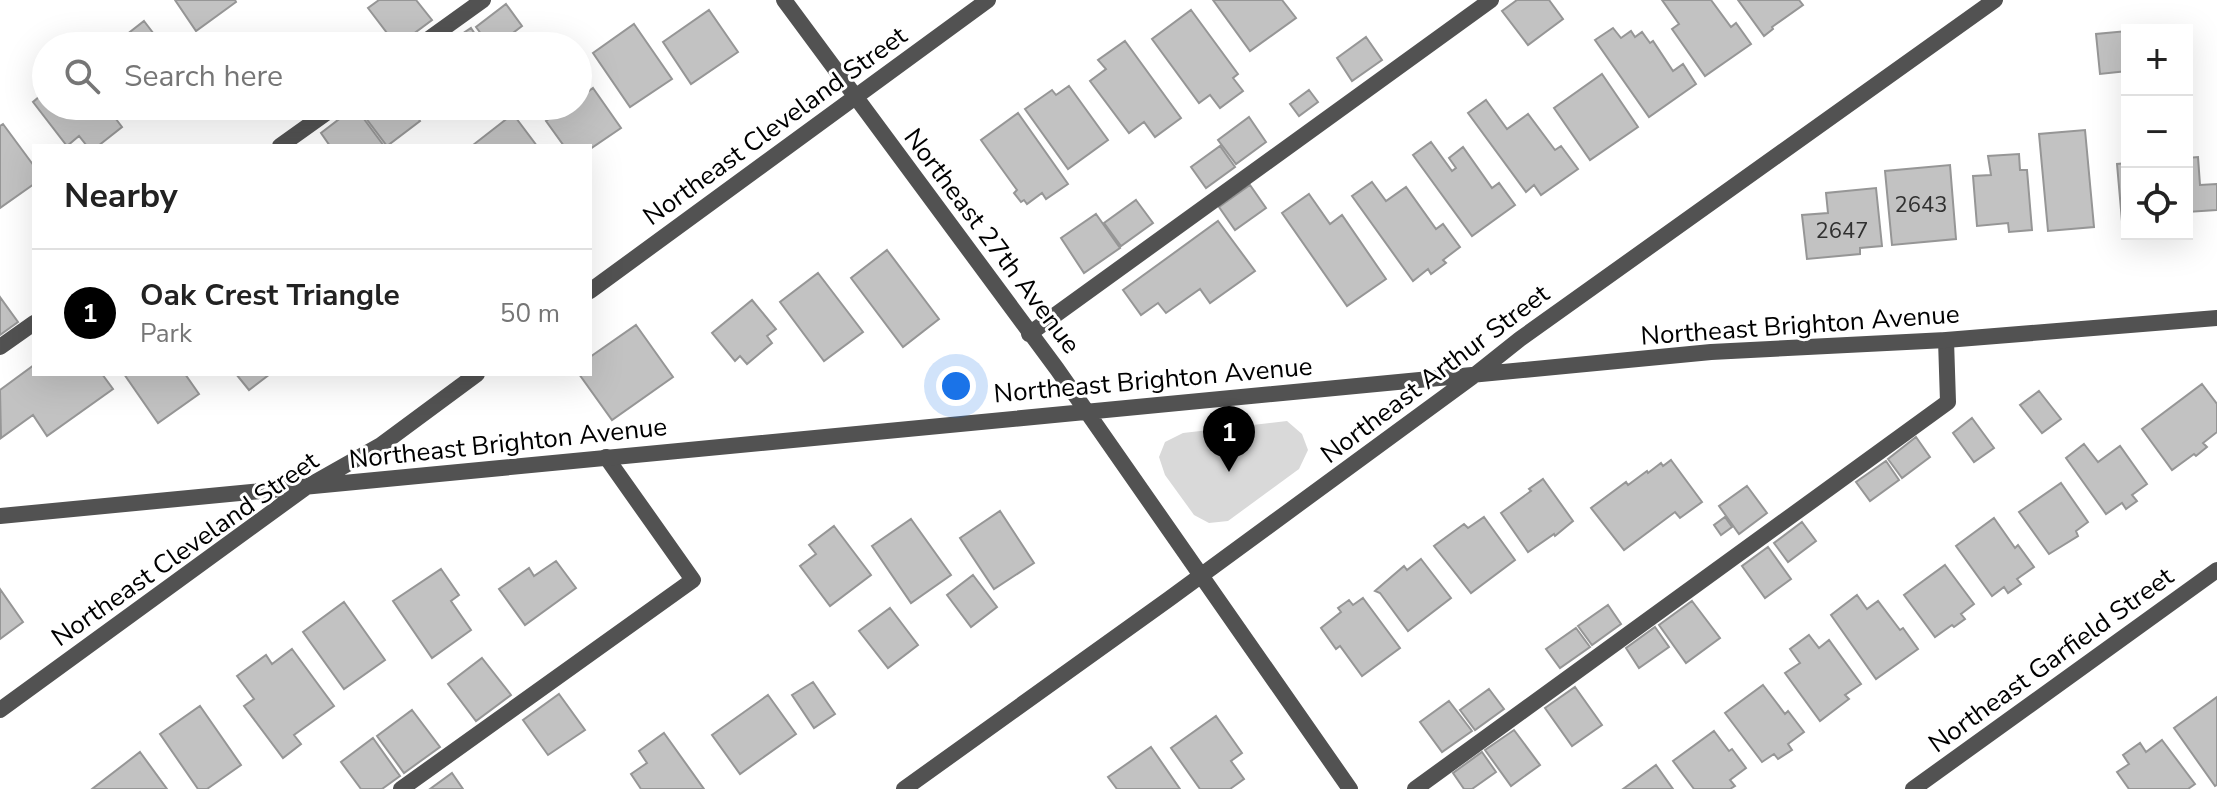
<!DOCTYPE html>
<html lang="en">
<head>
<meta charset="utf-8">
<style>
  body { margin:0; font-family:"Nunito Sans",sans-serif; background:#f2f2f2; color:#222 }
  .controls { position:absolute; right:24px; top:24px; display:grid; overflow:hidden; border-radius:0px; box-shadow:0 8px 32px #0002 }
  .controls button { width:72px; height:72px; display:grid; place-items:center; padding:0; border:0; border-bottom:2px solid #e0e0e0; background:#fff; color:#222; font:40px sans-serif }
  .you { position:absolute; left:956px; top:386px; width:28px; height:28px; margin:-20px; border:6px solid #fff; border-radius:50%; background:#1a73e8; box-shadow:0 0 0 12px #1a73e833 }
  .badge { display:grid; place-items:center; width:52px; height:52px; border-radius:50%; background:#000; color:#fff; font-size:26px; font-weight:700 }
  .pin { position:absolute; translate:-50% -66px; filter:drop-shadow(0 2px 4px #0008) }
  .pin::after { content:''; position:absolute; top:42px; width:28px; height:24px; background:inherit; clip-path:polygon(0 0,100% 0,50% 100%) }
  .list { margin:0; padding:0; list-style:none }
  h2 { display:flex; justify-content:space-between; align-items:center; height:104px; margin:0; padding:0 32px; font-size:34px }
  h2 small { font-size:26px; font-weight:400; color:#767676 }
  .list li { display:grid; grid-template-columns:52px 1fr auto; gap:24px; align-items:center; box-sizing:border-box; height:128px; padding:0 32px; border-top:2px solid #e0e0e0 }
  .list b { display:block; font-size:30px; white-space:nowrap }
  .list p { margin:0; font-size:26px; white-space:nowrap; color:#767676 }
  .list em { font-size:26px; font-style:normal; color:#767676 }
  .icon { flex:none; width:44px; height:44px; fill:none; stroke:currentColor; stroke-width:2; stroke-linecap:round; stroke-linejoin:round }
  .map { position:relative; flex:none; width:2217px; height:789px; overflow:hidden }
  .search { position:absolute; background:#fff; box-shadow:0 8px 32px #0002; left:32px; top:32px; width:560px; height:88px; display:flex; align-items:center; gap:20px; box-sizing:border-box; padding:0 28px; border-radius:44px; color:#767676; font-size:30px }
  .panel { position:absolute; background:#fff; box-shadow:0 8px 32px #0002; left:32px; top:144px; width:560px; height:232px; border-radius:0px }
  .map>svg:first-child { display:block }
  .green { fill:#d9d9d9 }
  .building { fill:#c2c2c2; stroke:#969696; stroke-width:2 }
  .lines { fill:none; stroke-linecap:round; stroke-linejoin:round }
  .service { stroke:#525252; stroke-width:16 }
  .minor { stroke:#525252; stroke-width:16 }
  .labels { text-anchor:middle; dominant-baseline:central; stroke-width:6; stroke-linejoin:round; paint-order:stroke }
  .number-label { font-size:22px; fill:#303030 }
  .street-label { font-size:26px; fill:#000; stroke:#fff }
</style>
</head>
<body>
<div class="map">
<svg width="2217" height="789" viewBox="0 0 2217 789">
  <rect width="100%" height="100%" fill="#fff"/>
  <path class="green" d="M1287,421L1302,434L1308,450L1299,469L1228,521L1209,523L1194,515L1165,475L1159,457L1165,442L1183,433Z"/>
  <path class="building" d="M175,0H235L236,2L196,31Z
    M379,0H416L432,20L397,46L368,8Z
    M1213,0H1282L1296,18L1250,51Z
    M1517,0H1549L1563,19L1528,45L1502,11Z
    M1662,0H1711L1731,27L1736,23L1751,44L1705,76L1672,29L1679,24Z
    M1738,0H1799L1803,5L1772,27L1773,29L1764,36Z
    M506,4L522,26L496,46H490L476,27Z
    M709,10L738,52L691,84L663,42Z
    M1191,10L1238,74L1233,78L1243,91L1220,108L1210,95L1199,103L1152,39Z
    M144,21L163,46H112Z
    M634,24L672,79L630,107L593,53Z
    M471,28L483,46H444Z
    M1613,28L1621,38L1631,31L1635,37L1642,32L1650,43L1653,41L1673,71L1683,64L1696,84L1649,117L1595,40Z
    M2127,31V71L2100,74L2096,34Z
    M1366,37L1382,60L1352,81L1337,58Z
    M1125,41L1181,118L1155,137L1144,122L1129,133L1090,81L1106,69L1098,60Z
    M1602,74L1638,127L1590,160L1554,108Z
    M1069,86L1108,140L1068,169L1025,109L1052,90L1056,95Z
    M593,88L621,128L590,149V146H564L546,121L567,106H578V99Z
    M1309,90L1318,102L1299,116L1290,104Z
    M46,91V106H106L122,127L98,146H87L79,136L67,146L33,102Z
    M1486,100L1507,129L1528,114L1555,150L1561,146L1578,169L1541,195L1534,185L1526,192L1468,113Z
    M363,106H409L420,121L387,146L359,109Z
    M355,107L384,146H330L321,133Z
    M1018,113L1068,184L1046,199L1042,193L1027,204L1024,200L1021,202L1014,193L1017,190L981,140Z
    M513,114L537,146H474L473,145Z
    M1249,117L1266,142L1236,164L1218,140Z
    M3,124L34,166V184L0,208V126Z
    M2085,130L2094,227L2048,231L2039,134Z
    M1431,142L1452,171L1456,168L1449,158L1463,147L1492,188L1499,183L1515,205L1472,236L1413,155Z
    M1220,146L1235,167L1206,188L1191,167Z
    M2019,154L2020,170H2027L2032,230L2009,232L2008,223L1977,226L1973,176L1991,175L1988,156Z
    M2198,157L2200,185L2217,184V210L2187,212V158Z
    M2127,163V221H2122L2117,164Z
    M1950,165L1956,239L1892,245L1885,171Z
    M1372,182L1386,201L1406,187L1436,229L1443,224L1460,247L1443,260L1446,263L1431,274L1428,269L1413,281L1352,196Z
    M1250,185L1266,208L1235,230L1219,207Z
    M1876,188L1882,246L1860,248V254L1807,259L1802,215L1828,213L1826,193Z
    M1309,194L1330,224L1342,215L1386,279L1347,306L1282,213Z
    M1136,200L1153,223L1121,246L1104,223Z
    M1096,214L1120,248L1084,273L1061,238Z
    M1218,221L1255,271L1210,303L1200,289L1166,313L1158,303L1141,315L1123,290Z
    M887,250L939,319L903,347L851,278Z
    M818,273L863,332L824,361L780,302Z
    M0,297L18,322L0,335Z
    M752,300L776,329L767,336L772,343L747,364L740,356L735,361L712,333Z
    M636,325L673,377L612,420L579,374H590V357Z
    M34,365V374H102L113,389L47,436L33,415L1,438L0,390Z
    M124,374H185L199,394L158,423Z
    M236,374H270L249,390Z
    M2202,384L2217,404V432L2203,443L2207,447L2196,456L2194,454L2172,470L2142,429Z
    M2039,391L2061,419L2042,433L2020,405Z
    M1972,418L1994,448L1974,462L1953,433Z
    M1916,437L1930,457L1902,478L1888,459Z
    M2084,444L2098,462L2120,446L2147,484L2132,495L2137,501L2126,509L2122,503L2106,514L2066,458Z
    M1671,460L1702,502L1680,518L1675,512L1624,550L1591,508L1626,482L1628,485L1647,471L1648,473L1661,463L1663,466Z
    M1886,461L1899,480L1870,501L1856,482Z
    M1543,479L1573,521L1555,536L1554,534L1528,552L1501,513L1531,491L1529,489Z
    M2061,483L2088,522L2076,531L2078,536L2049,554L2019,512Z
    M1747,486L1767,513L1739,534L1719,506Z
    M1000,511L1034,563L994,589L960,538Z
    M1484,517L1515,560L1471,593L1434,546L1464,524L1468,528Z
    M1725,517L1732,527L1721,535L1714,525Z
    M1994,518L2015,548L2018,545L2034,567L2017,579L2021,584L2008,593L2004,587L1992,596L1956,546Z
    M911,519L951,575L911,603L872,546Z
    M1802,522L1816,541L1788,562L1774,543Z
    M834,526L871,575L830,606L800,566L816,554L809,545Z
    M1768,547L1791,579L1765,598L1742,566Z
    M1421,559L1451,598L1408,631L1380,593L1375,591L1404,566L1407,570Z
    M556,561L576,588L525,625L499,589L529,568L534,576Z
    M1945,565L1974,604L1961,614L1965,619L1954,627L1952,625L1935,637L1904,595Z
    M441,569L459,595L451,601L471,630L432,658L393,601Z
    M973,575L997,607L971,627L947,595Z
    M0,589L23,622L0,639Z
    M1857,595L1867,609L1878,601L1900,630L1903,628L1918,649L1876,679L1831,615Z
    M1363,598L1400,648L1362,676L1340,646L1336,649L1321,628L1341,612L1338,608L1349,600L1353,605Z
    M1692,601L1720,638L1686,663L1659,625Z
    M344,602L385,660L344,689L303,632Z
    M1608,605L1621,624L1592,645L1578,626Z
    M890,608L918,645L888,668L859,631Z
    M1655,627L1669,647L1639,668L1626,648Z
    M1576,628L1590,647L1560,668L1546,649Z
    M1809,635L1819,648L1829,640L1861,684L1845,695L1849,699L1820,721L1785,673L1800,663L1790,649Z
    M292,649L334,706L294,735L301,744L283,758L244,706L254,699L237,676L266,655L272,664Z
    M482,658L511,695L476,721L448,684Z
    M813,682L835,714L814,728L792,695Z
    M1763,685L1785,714L1788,711L1804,732L1788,744L1792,750L1778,759L1774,754L1762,762L1725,713Z
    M1575,687L1602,725L1572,746L1545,708Z
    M1489,689L1504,709L1475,730L1460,710Z
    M559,694L585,730L548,755L523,720Z
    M768,695L796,734L740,774L712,735Z
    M2217,697V785L2215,786L2174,728Z
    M1449,701L1472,731L1442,752L1420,722Z
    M200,706L241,765L207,789H198L160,734Z
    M412,710L440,747L404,773L377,736Z
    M1216,716L1242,753L1231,761L1244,779L1230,789H1200L1171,748Z
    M1514,730L1540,765L1511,786L1485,750Z
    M1714,731L1729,751L1732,749L1746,768L1730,780L1735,786L1730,789H1694L1673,761Z
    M664,733L704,789H641L631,774L647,763L639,751Z
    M373,738L400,776L382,789H361L341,762Z
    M2162,740L2195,784L2188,789H2129L2117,772L2129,764L2123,755L2140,743L2146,752Z
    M1151,747L1180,789H1117L1108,777Z
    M140,752L167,789H92Z
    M1482,752L1496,772L1472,789H1464L1453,773Z
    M1656,765L1673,789H1623Z
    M452,773L463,789H430Z"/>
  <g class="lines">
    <path class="service" d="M419,46L483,0
      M280,146L336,106
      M1029,334L1491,0
      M0,347L34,323
      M401,789L693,580L606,457
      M1415,789L1948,402L1946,340"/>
    <path class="minor" d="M784,0L1057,369L1350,789
      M590,291L988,0
      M0,516L1711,352L1946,340L2217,318
      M0,710L305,488L381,445L477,374
      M904,789L1169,599L1476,374L1520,339L1995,0
      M1913,789L2217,570"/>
  </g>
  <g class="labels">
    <g class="number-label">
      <text x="1921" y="205">2643</text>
      <text x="1842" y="231">2647</text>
    </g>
    <g class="street-label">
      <text transform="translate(775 126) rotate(-36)">Northeast Cleveland Street</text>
      <text transform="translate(992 241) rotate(53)">Northeast 27th Avenue</text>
      <text transform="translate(1800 325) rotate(-4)">Northeast Brighton Avenue</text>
      <text transform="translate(1435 374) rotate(-37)">Northeast Arthur Street</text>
      <text transform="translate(1153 380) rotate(-5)">Northeast Brighton Avenue</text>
      <text transform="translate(508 443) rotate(-6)">Northeast Brighton Avenue</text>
      <text transform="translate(185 549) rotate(-35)">Northeast Cleveland Street</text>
      <text transform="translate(2051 660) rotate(-36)">Northeast Garfield Street</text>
    </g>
  </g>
</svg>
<div class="controls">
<button>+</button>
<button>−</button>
<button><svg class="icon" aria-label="locate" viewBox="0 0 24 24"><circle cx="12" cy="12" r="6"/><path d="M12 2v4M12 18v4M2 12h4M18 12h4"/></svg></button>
</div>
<div class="you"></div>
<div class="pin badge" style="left:1229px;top:472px">1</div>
<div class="search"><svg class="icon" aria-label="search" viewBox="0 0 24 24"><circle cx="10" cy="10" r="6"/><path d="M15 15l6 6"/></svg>Search here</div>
<section class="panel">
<h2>Nearby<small></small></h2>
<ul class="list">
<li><span class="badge">1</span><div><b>Oak Crest Triangle</b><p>Park</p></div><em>50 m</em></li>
</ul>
</section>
</div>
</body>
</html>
